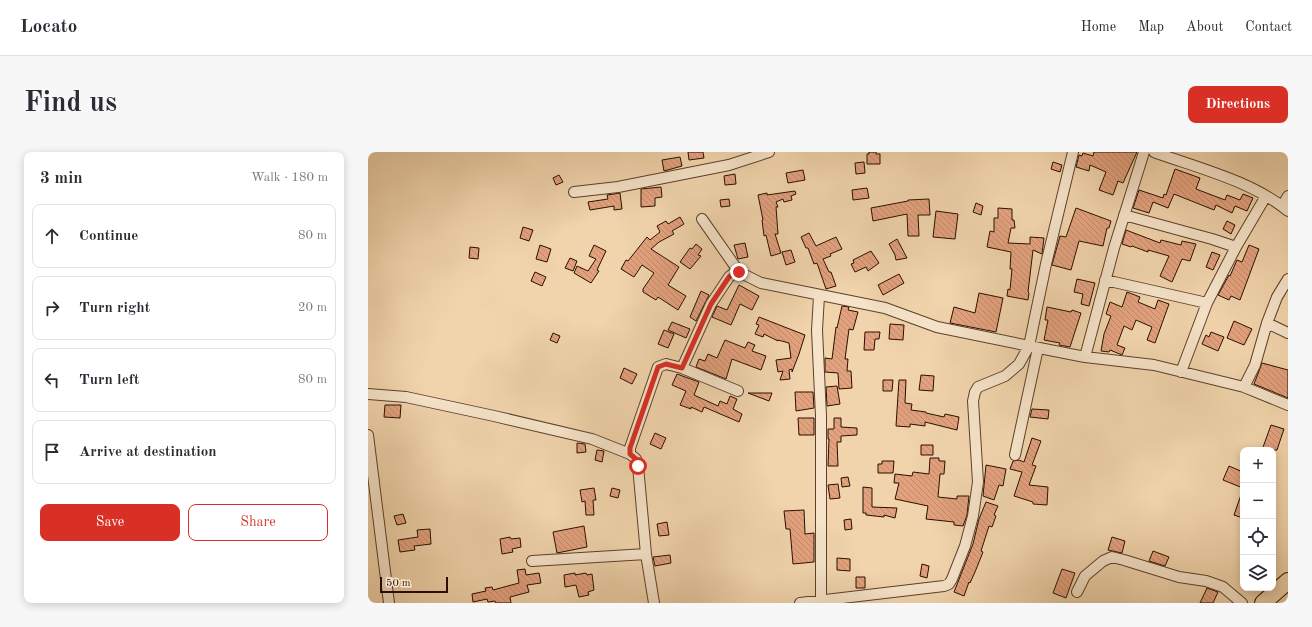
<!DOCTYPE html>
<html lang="en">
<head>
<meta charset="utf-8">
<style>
  body { margin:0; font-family:"Old Standard TT",serif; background:#f7f7f7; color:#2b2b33 }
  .controls { position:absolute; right:12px; bottom:12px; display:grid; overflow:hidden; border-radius:8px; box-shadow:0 2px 10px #0003 }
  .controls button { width:36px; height:36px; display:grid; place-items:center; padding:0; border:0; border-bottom:1px solid #e1e1e2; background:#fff; color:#2b2b33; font:20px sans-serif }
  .scale { position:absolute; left:12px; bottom:10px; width:68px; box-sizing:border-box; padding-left:4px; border:2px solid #2b0e00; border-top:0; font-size:11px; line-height:14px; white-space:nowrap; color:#2b0e00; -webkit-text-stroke:3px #f6e3c9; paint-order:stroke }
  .stop { position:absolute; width:12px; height:12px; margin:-9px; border:3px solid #d93025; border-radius:50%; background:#fff }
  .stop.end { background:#d93025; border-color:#fff; box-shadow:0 1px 4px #0008 }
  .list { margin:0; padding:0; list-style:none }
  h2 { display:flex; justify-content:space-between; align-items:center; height:52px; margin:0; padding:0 16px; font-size:17px }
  h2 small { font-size:13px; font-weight:400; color:#7c7c81 }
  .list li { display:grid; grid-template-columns:26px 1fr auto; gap:12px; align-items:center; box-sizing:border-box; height:64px; margin:0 8px 8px; padding:0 8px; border:1px solid #e1e1e2; border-radius:8px }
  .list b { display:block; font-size:15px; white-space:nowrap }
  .list em { font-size:13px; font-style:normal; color:#7c7c81 }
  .actions { display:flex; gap:8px; padding:12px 16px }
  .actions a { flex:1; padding:9px 0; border:1px solid #d93025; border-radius:8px; text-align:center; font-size:14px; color:#d93025 }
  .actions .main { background:#d93025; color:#fff }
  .icon { flex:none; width:22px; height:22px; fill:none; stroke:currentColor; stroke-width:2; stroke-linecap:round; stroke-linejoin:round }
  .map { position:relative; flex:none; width:920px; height:451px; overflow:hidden; border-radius:8px }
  header { display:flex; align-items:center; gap:24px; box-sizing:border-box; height:56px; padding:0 20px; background:#fff; border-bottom:1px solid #e1e1e2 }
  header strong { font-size:19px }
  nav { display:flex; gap:22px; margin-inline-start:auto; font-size:14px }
  .intro { display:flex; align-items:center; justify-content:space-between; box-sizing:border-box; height:96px; padding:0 24px }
  h1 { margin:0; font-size:28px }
  .button { padding:10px 18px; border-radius:8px; background:#d93025; color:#fff; font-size:14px; font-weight:700 }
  main { display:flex; gap:24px; padding:0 24px }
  aside { flex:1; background:#fff; border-radius:8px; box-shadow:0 2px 10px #0003 }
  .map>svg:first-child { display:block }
  .building { fill:url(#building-back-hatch); stroke:#2b0e00 }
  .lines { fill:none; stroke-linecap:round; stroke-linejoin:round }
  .minor-casing { stroke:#5c402b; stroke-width:12 }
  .primary-casing { stroke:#2b0e00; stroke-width:18 }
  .minor { stroke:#f6e3c9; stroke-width:10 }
  .primary { stroke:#f1d4ac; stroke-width:16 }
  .route { stroke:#d93025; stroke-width:5 }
</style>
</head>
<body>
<header>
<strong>Locato</strong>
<nav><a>Home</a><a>Map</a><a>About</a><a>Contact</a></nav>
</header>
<div class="intro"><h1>Find us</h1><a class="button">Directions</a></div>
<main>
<aside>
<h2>3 min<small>Walk · 180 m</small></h2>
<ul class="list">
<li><svg class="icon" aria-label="ahead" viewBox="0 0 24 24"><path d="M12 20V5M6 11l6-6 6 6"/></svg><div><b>Continue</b></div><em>80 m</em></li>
<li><svg class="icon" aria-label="right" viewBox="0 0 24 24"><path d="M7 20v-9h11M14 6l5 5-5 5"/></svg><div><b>Turn right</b></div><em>20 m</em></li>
<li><svg class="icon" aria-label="left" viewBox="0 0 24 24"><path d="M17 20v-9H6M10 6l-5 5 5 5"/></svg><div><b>Turn left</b></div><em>80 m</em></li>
<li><svg class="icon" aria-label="arrive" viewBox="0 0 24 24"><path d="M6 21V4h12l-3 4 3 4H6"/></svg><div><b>Arrive at destination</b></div></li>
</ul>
<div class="actions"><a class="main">Save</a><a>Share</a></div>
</aside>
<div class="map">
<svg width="920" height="451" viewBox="0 0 920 451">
  <defs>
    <pattern id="building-back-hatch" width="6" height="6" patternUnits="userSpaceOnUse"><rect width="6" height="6" fill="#e3a27e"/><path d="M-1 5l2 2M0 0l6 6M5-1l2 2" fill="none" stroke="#c38a6b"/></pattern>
  </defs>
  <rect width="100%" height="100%" fill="#f1d4ac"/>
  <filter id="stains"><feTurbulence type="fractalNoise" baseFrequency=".005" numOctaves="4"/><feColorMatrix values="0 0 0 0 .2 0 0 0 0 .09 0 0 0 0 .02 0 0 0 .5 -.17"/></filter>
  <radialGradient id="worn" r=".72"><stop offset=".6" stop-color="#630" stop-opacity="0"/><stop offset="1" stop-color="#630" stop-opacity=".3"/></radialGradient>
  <path class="building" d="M320,0H335L336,6L321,8Z
    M501,0H508V2H512V12H499V2H501Z
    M726,0H769L755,31L750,29L745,43L731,38L738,20L722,13L721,19L708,15L711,3L714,4L715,1L725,4Z
    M312,5L314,14L296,19L294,8Z
    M496,10L497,21L488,22L487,11Z
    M685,10L694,13L692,20L683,17Z
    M807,17L832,26L828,37L857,48L859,43L872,48L875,42L885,46L879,59L867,54L864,61L848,53L846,58L806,42L800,56L785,50L781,61L765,56L771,38L795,46L796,42L798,43Z
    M435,18L437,28L420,31L418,21Z
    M367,22L368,32L357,33L356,24Z
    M191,23L195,30L188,33L185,26Z
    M293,35L294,45L287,46V54L273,55V37Z
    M499,36L501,46L485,48L484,38Z
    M427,39L428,42L423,44L424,48L416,50L415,47L408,50L410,55H408L410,82H407L413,101L403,104L398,83L396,84L394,68H395L390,43L399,41V43Z
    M252,41L254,57L246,58V54L222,58L220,50L240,47L239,43Z
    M361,47L362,54L353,55L352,48Z
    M561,47L562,63H550L551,84H540L539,62L505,69L503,56L540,49V48Z
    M608,51L615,54L613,63L605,60Z
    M630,56L644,57V68H646L647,76H643L640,91L662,92V85L676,86L674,102L665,98L660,140L661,141L660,148L639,144L640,137L642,138L644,117H642L643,100L619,95L622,79L626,80V66H630Z
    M708,56L743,69L741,76H739L735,94L711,89L703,118L684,113L692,84L698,85Z
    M568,59L590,62L587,87L565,85Z
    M312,65L316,72L304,79L306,82L291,90L283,97L311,115L300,133L318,144L310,158L290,145L288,148L275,140V137L286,121L274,113L266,125L253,117L258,108L260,109L279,85L282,88L292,80L289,74L298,69L300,72Z
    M859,69L867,73L863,82L855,77Z
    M155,75L165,78L161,89L152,86Z
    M758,78L792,91L793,88L813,93L814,89L828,92L822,109L814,107L804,130L792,124L801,104L780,98V100L764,94L763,95L754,92Z
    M441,81L448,94L468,85L474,97L462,102L463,104L455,107L461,120H463L468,134L458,137L449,111L446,112L440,96H438L433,85Z
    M529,87L539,106L528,108L527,103L521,92Z
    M377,91L380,105L370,107L366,93Z
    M328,92L334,97L330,103L333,104L322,117L312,110L322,96L324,97Z
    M172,93L183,97L179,110L168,107Z
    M226,93L238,99L229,118L231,119L223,131L206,121L209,114L220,119L228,107L221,104Z
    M881,93L891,97L872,148L863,144L861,148L850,143L861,123L862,124L869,108L874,110Z
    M102,95L111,96L110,107L101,106Z
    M423,98L427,110L418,113L414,100Z
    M503,99L511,111L500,119L498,115L487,120L483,112L486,111L485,108Z
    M844,100L852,103L845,118L838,115Z
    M202,106L209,109L205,119L197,116Z
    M167,120L178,125L174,134L163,129Z
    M531,122L536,131L515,143L510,133Z
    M709,127L727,131L721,154L713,152L715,142L706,140Z
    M371,133L391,144L384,158L372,152L363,173L344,165L349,154L359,158Z
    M333,139L341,143L328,169L322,165Z
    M759,140L772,145L770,150L787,157L790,148L801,152L787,191L779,188L784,175L768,168L764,178L756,174L749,193L757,196L754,203L742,198L741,200L733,199L736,182L743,164L738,162L742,150L754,155Z
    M611,141L635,146L628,180L582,171L586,155L607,161Z
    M474,154L481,155L480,158L490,160L485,178L481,177L477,207H480L479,219H483L484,236L471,237L470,221L457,220V206L464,207L468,175L469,176Z
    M679,155L703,160L704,158L713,161L702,195L691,193L692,191L676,188L680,168H677Z
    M391,165L437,183L431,202L424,220V217L421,218L422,227L412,228L415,219L410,220L408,208L423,206L421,191L410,188V189L396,182L395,185L387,182L391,173L388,172Z
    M866,169L884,177L876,193L859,186Z
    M304,170L322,177L318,186L300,178Z
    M522,172L536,173L535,188L521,187Z
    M296,178L306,182L300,196L290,192Z
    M497,180H512L511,187H507L506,198H496Z
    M843,180L856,185L850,199L834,192L838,183L841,185Z
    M185,181L192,184L189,191L182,188Z
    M357,188L377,196L380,190L387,193L384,199L398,204L393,218L364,207L358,227L328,215L331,207L337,209L340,202L349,206Z
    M894,211L920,218V246L886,232Z
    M256,216L269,222L264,232L252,226Z
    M309,222L331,230L326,243L350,254L352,249L359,252L362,244L369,247L365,257L374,262L371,270L336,255L334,260L323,255V257L312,253L318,239L304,233Z
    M553,223L566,224L565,239L551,238Z
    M515,228H525L524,239H515Z
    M531,228H538L537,251L544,252L543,258L558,260V261L576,265L577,262L591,265L589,278L557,270V274L542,272V275L528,274Z
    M469,234L472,252L459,254L458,235Z
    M427,240H445L446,256L428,259Z
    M380,241H404L401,249Z
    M17,253H33L32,266L16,265Z
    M664,257L681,258L680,267L662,265Z
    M430,266H446V283H431Z
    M466,266H473V275L489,276V283L473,284V290H469L470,314H460L461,287H460V277H466Z
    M903,273L916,277L909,298H894Z
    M287,281L298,286L293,297L282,292Z
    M664,286L673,289L664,313L668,314L661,333L680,335L679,353L665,352V350L646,344L654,320L642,317L645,309L651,308L656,310Z
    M209,291L217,292L218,300L209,301Z
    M553,293H565V303H553Z
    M229,298L236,299L234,310L227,308Z
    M562,306H571V309H577L576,322H572L570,345L589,347V344H601L599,363L595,374L586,373V370L558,367L560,354L527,347L531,331H526L527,322L544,324L545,320L561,322Z
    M514,309H526L525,321H510V312H514Z
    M618,313L638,317L635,334L631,333L626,348L615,344Z
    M861,314L875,320V336L855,328Z
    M480,325L482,334L474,335L473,326Z
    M470,332L472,346L462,347L460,333Z
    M495,335L504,336V355L529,356L527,366L516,363V365L498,363V361H495Z
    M226,336L228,348H225L226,363H218L217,349L214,350L212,338Z
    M244,336L252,338L250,346L242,344Z
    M874,340H875V366L866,363Z
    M618,350L630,354L626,363L628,364L624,375L621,374L613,399L615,400L607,420L602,431L601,430L596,444L586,440L605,392L611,367Z
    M436,358L437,382L446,381V410L425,412L422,377H418L416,359Z
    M35,362L38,371L29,373L26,364Z
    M483,367L484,377L477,378L476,368Z
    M299,370L301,383L291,384L289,372Z
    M216,374L219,395L189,401L185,380Z
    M62,377L63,392L46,394L47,398L32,400L30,388L50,385L49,378Z
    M142,385L143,387L152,386L153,395L144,397L145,400L134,402L132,387Z
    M744,385L757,389L754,401L740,398Z
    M785,399L801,405L797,414L781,409Z
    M302,403L303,411L287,414L285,405Z
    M469,406L482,407V419L469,418Z
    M554,412L561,414L559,426L552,424Z
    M157,417L158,423L171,421L173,431L159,433L161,440L142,445L143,451H128L127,449L120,450L119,447L105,450L104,442L118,439L117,436L124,435L125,438L151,431L149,418Z
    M694,417L707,421L698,446L685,441Z
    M207,421V423L218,421L219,423L224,422L226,438L220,440L221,443L211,445L208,433L197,435L196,423Z
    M488,425H497V436H488Z
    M839,436L850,440L845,451H832Z"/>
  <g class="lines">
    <g class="minor-casing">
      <path id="minor" d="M786,0C830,16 884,29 920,59
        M206,40L250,35L361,13L401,0
        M914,54L920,44
        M756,63L844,87L868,95
        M334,67L371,120L393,131L517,156L569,175L661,194L717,205L786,213L876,235L920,253
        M737,128L839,151
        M451,144L449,178L453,264V448
        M899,171L920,181
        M717,205L746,96L776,0
        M314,216L343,152L361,125L366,121L371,120
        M813,220L839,151L868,95L898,44
        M876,235L887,213L899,171L909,145L920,127
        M0,242L38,245L126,264L224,287L262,302
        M0,283L21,451
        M647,303L670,196
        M164,409L278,402
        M709,440L717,424L735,409L744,405L756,408L811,425L838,429L855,435L874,451
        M286,451L278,402L270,314L268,307L262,302V296L290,215L298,212L314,216L370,239
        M432,451L576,434L581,432L584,427L597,394L605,364L610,330L605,249L607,240L610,235L637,224L651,212L661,194L678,112L705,0"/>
    </g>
    <g class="primary-casing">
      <path id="primary" d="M895,451L920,429"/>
    </g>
    <use href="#minor" class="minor"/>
    <use href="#primary" class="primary"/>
  </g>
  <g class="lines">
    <path class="route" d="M270,314L268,307L262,302V296L290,215L298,212L314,216L343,152L361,125L366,121L371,120"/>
  </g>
  <rect width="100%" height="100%" filter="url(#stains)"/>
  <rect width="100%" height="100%" fill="url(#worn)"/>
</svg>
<div class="controls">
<button>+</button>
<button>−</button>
<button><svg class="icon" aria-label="locate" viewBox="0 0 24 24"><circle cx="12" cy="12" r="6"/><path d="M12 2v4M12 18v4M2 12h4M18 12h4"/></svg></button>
<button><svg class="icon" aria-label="layers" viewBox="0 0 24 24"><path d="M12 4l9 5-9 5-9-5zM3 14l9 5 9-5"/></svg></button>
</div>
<div class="scale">50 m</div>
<div class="stop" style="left:270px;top:314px"></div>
<div class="stop end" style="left:371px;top:120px"></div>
</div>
</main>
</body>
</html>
